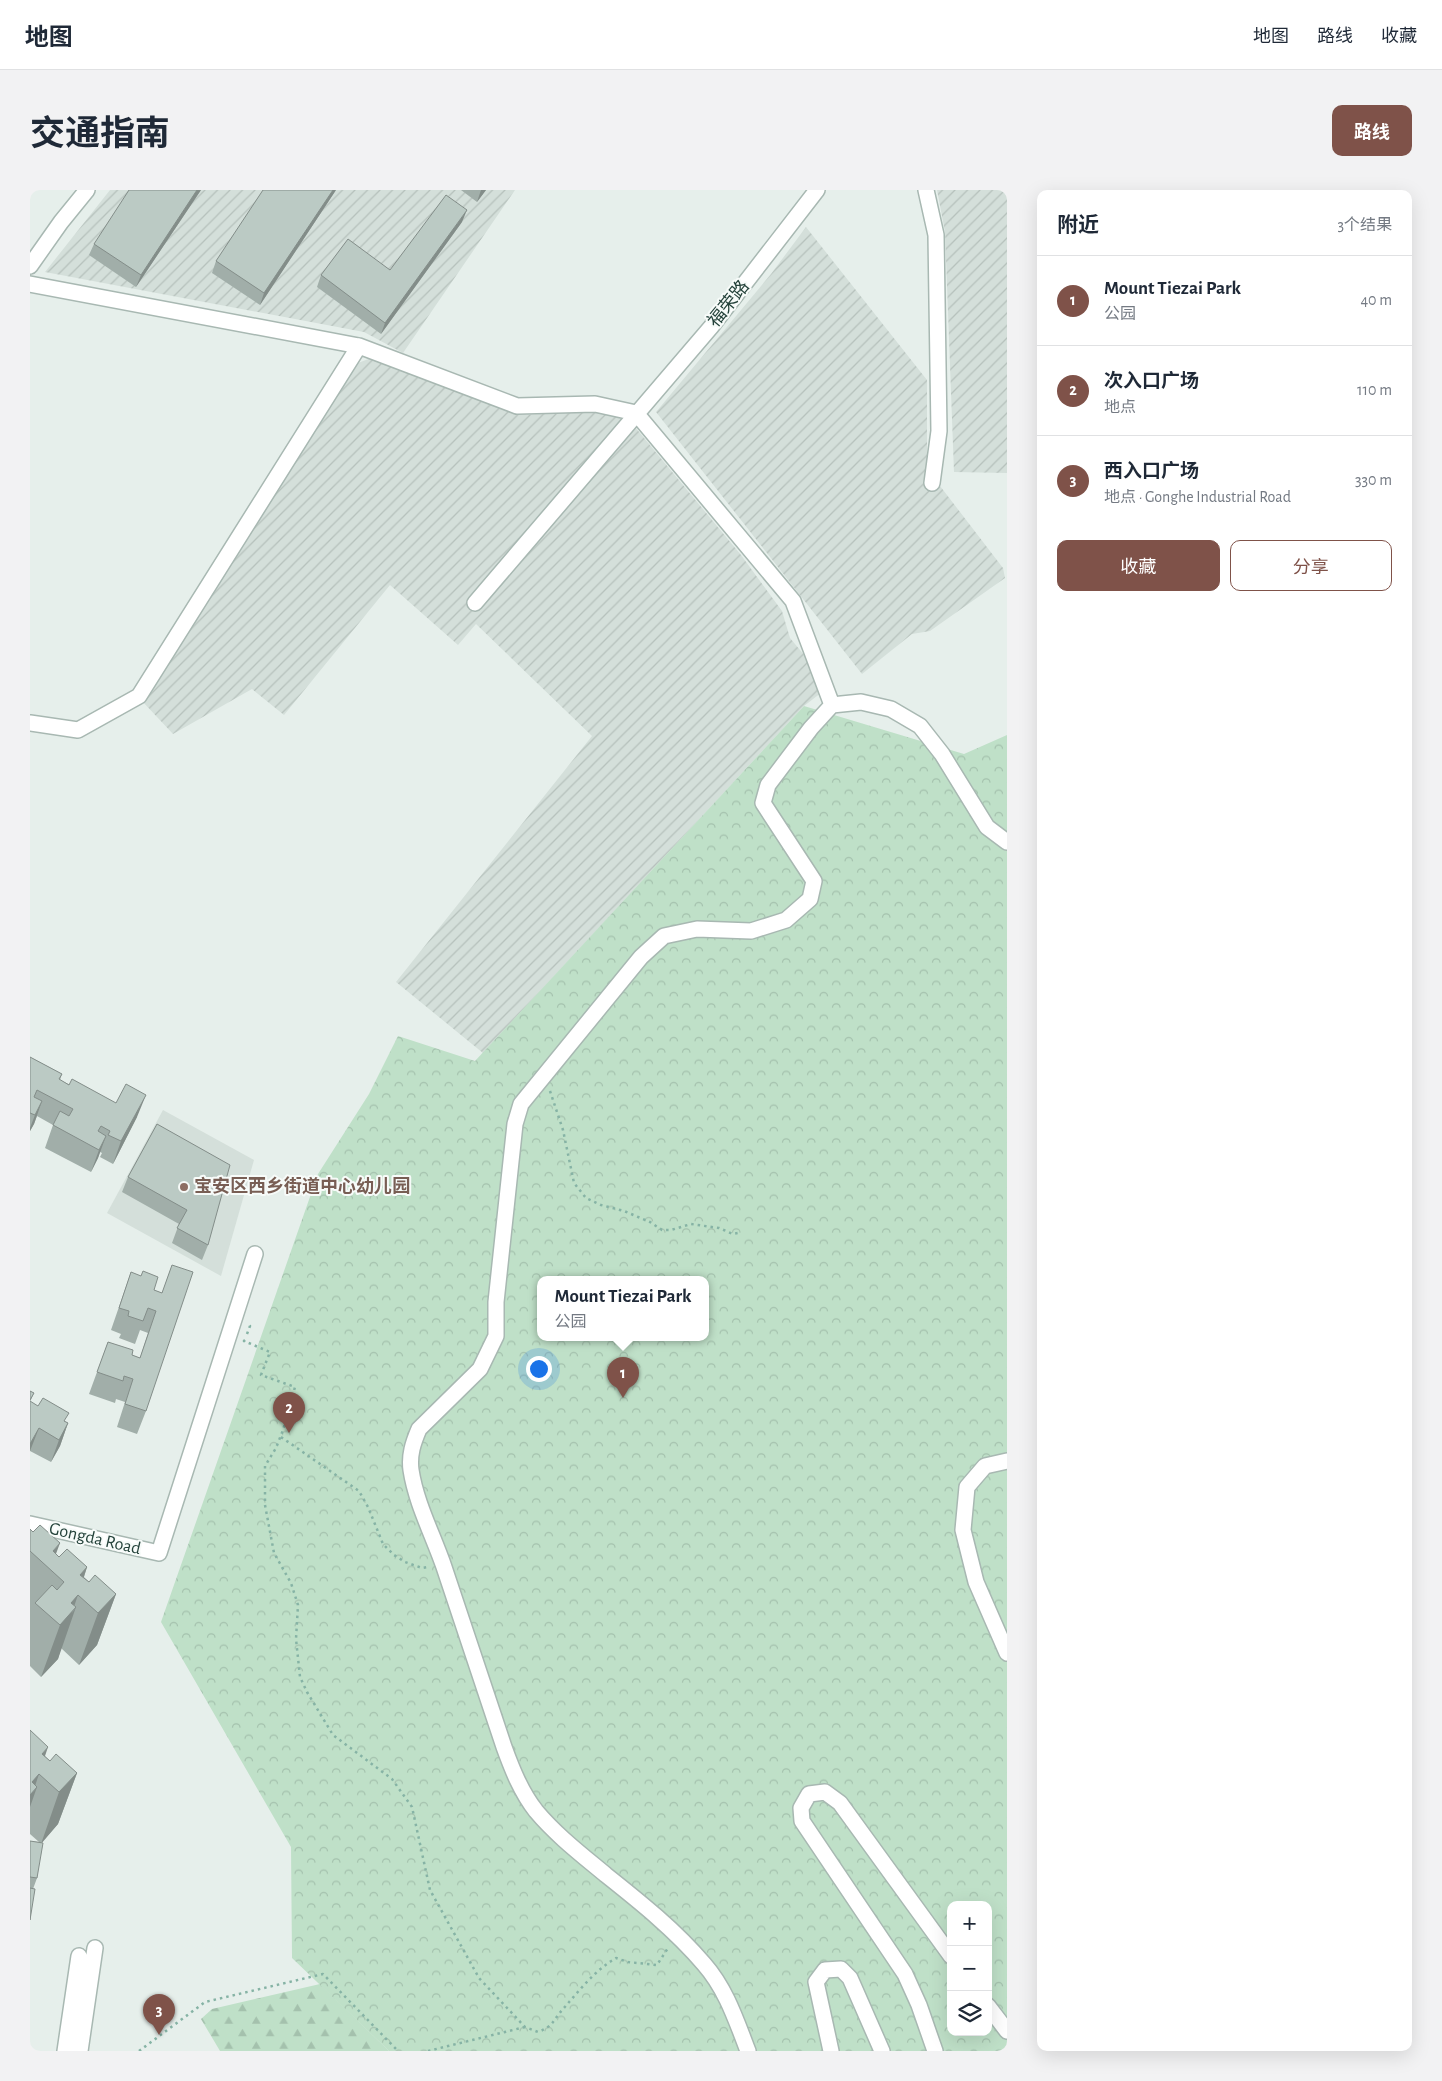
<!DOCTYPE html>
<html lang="zh">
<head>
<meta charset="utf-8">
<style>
  body { margin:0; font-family:"Alegreya Sans","Noto Sans SC",sans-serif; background:#f2f2f3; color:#1f2937 }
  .controls { position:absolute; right:15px; bottom:15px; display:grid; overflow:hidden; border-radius:10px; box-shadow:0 5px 20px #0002 }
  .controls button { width:45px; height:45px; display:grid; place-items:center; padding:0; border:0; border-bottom:1px solid #e0e1e3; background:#fff; color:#1f2937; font:25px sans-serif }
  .you { position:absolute; left:508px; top:1178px; width:18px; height:18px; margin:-12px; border:4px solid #fff; border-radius:50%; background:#1a73e8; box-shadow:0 0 0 8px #1a73e833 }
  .badge { display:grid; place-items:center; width:32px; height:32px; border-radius:50%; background:#7f5249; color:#fff; font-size:16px; font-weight:700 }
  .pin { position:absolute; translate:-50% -41px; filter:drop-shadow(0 1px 2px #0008) }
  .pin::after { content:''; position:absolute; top:26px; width:18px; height:15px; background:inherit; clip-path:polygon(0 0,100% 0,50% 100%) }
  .popup { position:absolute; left:507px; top:1086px; width:172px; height:65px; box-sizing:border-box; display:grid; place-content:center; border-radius:10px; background:#fff; filter:drop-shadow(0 1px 4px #0005); font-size:16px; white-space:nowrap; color:#747a83 }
  .popup b { font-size:19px; color:#1f2937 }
  .popup::after { content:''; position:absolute; left:50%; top:100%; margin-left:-10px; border:10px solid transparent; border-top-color:#fff }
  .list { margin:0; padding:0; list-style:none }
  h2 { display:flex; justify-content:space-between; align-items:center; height:65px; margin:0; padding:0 20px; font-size:21px }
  h2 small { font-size:16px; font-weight:400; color:#747a83 }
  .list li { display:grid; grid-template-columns:32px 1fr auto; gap:15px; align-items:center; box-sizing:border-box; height:90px; padding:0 20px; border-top:1px solid #e0e1e3 }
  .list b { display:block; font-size:19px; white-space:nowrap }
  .list p { margin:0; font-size:16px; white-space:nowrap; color:#747a83 }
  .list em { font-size:16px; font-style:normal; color:#747a83 }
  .actions { display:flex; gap:10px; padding:15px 20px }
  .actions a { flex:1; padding:11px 0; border:1px solid #7f5249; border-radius:10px; text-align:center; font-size:18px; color:#7f5249 }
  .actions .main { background:#7f5249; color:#fff }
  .icon { flex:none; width:28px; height:28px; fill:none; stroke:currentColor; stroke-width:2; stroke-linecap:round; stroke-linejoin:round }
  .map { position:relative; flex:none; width:977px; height:1861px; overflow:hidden; border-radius:10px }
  header { display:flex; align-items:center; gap:30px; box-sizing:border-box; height:70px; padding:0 25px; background:#fff; border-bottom:1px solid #e0e1e3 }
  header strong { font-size:24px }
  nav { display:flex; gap:28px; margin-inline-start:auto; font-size:18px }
  .intro { display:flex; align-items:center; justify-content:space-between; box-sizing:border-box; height:120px; padding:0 30px }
  h1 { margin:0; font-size:35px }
  .button { padding:12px 22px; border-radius:10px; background:#7f5249; color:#fff; font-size:18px; font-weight:700 }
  main { display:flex; gap:30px; padding:0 30px }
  aside { flex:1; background:#fff; border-radius:10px; box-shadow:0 5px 20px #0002 }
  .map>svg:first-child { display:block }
  .built { fill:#d4dfda }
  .industrial { fill:url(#industrial-furrows) }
  .forest { fill:url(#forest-firs) }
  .park { fill:url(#park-crowns); fill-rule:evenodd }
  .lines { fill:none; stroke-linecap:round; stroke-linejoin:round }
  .minor-casing { stroke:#a8b8b2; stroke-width:18 }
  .path { stroke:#86b3a5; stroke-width:2.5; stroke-dasharray:2.5 4; stroke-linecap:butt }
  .minor { stroke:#fff; stroke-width:15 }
  .wall { fill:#a1aea9 }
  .shaded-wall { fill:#838d89 }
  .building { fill:#bbcac4; stroke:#838d89 }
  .education-dot { fill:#8d6e63; stroke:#f7fbf9; stroke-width:2 }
  .labels { text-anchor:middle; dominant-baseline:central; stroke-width:4; stroke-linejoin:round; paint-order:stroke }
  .street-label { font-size:18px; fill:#24423a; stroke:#f7fbf9 }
  .education-label { font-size:18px; font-weight:bold; fill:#785e54; stroke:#f7fbf9; text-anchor:start }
</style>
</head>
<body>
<header>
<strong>地图</strong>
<nav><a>地图</a><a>路线</a><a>收藏</a></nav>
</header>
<div class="intro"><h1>交通指南</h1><a class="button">路线</a></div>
<main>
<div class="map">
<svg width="977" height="1861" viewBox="0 0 977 1861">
  <defs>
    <pattern id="industrial-furrows" width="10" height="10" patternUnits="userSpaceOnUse" patternTransform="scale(1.25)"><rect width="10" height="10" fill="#d4dfda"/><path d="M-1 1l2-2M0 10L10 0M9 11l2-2" fill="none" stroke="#b6c1bc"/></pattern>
    <pattern id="forest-firs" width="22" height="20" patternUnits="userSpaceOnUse" patternTransform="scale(1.25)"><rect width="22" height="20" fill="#bfe0c8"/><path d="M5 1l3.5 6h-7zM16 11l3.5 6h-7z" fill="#a4c1ad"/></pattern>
    <pattern id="park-crowns" width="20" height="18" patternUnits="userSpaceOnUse" patternTransform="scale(1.25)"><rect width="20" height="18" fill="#bfe0c8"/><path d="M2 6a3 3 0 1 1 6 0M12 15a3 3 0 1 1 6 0" fill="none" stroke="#a4c1ad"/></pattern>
  </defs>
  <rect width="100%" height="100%" fill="#e6efeb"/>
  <path class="built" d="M133,920L224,970L191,1086L77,1023Z"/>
  <path class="industrial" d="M80,0H485L373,163L334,142L15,82Z
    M907,0H977V283L924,282L915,42Z
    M776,37L897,190V279L973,378L975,388L900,441L882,444L832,484L626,222L741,84Z
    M341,168L487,225L568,222L600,231L711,365L752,421L760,448L800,496L774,516L453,863L366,792L562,546L446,434L428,455L360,395L254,525L222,499L143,544L112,511L328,173Z"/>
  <path class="forest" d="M290,1794L359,1861H190L171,1829L182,1819Z"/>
  <path class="park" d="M774,516L934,564L977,545V1861H359L262,1768L261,1657L131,1432L288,984L339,904L368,846L445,871ZM510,1089H676V1147H510ZM921,1715H958V1842H921Z"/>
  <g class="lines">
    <g class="minor-casing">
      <path id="minor" d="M896,0L906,45L909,241L902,293
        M0,76L31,32L57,0
        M0,94L329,156L487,216L565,214L606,223L763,411L802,515
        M445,413L681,137L787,0
        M0,533L48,540L109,506L329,156
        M977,1271L955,1276L937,1297L933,1340L946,1392L977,1463
        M0,1334L129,1363L225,1064
        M958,1816L977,1841
        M35,1861L49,1766
        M50,1861L65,1758
        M718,1861C706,1830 696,1799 674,1774C645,1740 610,1712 576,1685C552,1665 526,1645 506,1621C491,1602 482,1579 474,1557C454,1497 434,1437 414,1377C403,1345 386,1313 381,1280C379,1265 383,1253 389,1239L450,1179L466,1146V1112L485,934L491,914L611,767L634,746L667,739L721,741L756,730L780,709L784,691L733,613L738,595L781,538L802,515L831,512L861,519L890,536L912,564L957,637L977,652
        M801,1861L786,1792L795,1780L811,1779L820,1788L852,1861
        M905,1861L889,1815L875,1784L772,1631L771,1618L779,1604L795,1602L810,1613L921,1766"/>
    </g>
    <path class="path" d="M520,901L533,940L544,993L556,1008L571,1015L594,1021L620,1032L632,1040H641L661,1034L689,1038L703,1044L708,1043
      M217,1144L220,1136L217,1135
      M215,1150L214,1151L240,1162L231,1185L265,1197L253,1240L246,1258L235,1276V1315L244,1363L261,1393L268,1415L266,1449L270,1487L277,1502L303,1545L362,1589L382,1617L400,1700L449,1788L495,1837L508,1842C524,1836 523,1830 533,1819C549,1801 565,1780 586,1768L598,1772L627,1775L638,1758
      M251,1247L329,1301L338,1317L353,1354L364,1365L375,1372L392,1378L398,1377
      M109,1861L175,1812L293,1784L368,1861
      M398,1861L495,1837"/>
    <use href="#minor" class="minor"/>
  </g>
  <path class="wall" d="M171,0L106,97L59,65L64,54Z
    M306,0L230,115L182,83L186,71Z
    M431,0H456L447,12Z
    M432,32L351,144L287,97L291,85L360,80Z
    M0,867L32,884L30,890L107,927L83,974L70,967L72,963L70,962L68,968L61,982L15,958L23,935L7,926L4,934L0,941Z
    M127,934L178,1055L172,1070L142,1053L149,1034L92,1002L98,987Z
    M142,1075L116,1221L107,1244L87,1237L95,1212L86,1209L85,1213L59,1204L78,1152L102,1165L110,1168L118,1143L110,1140L105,1154L89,1148L91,1144L81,1140L101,1082L124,1100L132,1103Z
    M0,1201L4,1203L0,1212L38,1233L30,1256L21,1272L0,1261Z
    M0,1339L29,1367L57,1377L54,1387L59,1392L86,1404L67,1455L49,1475L31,1458L28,1469L11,1487L0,1476Z
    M0,1540L15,1566L20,1571L47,1583L28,1634L11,1653L7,1688L3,1699L0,1730V1651L9,1652L0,1644Z"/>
  <path class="shaded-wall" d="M167,0H171L106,97L111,85Z
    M303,0H306L230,115L234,103Z
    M451,0H456L447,12Z
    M437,20L432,32L351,144L355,133Z
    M116,905L107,927L83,974L91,951Z
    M12,911L4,934L0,941V938L5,925Z
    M76,946L68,968L61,982L69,960Z
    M38,1233L30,1256L21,1272L29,1250Z
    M9,1238L0,1261V1254Z
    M30,1353L20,1380L23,1361Z
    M57,1377L42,1423L46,1417L28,1469L11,1487L30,1435L50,1385Z
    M86,1404L67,1455L49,1475L68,1423Z
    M18,1557L3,1602L7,1597L0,1617V1596L12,1564Z
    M47,1583L28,1634L11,1654L29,1602Z"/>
  <path class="building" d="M99,0H167L111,85L64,54Z
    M233,0H303L234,103L186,71Z
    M416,5L437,20L355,133L291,85L318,49L360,80Z
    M0,867L32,884L29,889L39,895L42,889L86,913L96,894L116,905L91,951L78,945L80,941L71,936L68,941L76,946L69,960L23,935L30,921L39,926L43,919L7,900L4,907L12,911L5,925L0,923Z
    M127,934L200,975L178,1055L147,1038L157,1020L98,987Z
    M142,1075L163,1082L116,1221L95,1214L103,1189L94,1186L93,1191L67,1182L78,1152L103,1160L102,1165L110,1168L126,1121L118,1118L113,1131L98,1126L99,1121L89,1118L101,1082L111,1086L113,1081L128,1087L124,1100L132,1103Z
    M0,1201L4,1203L0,1210Z
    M13,1208L39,1223L34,1231L38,1233L29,1250L9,1238L0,1254V1211L8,1216Z
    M10,1335L30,1353L23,1361L29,1367L37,1359L57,1377L50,1385L59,1392L65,1385L86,1404L68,1423L48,1405L41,1413L46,1417L30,1435L5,1413L22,1395L27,1400L34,1392L0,1361V1339L3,1342Z
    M0,1540L18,1557L12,1564L20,1571L26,1564L47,1583L29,1602L9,1584L2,1592L7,1597L0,1605Z
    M0,1651L13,1653L7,1688L0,1687Z
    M0,1698L5,1699L0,1730Z"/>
  <circle class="education-dot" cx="154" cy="997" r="5"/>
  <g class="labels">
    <g class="street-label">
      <text transform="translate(699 114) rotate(-51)">福荣路</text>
      <text transform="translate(65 1349) rotate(13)">Gongda Road</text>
    </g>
    <g class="education-label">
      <text x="164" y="997">宝安区西乡街道中心幼儿园</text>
    </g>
  </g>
</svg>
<div class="controls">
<button>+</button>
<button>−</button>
<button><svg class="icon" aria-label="layers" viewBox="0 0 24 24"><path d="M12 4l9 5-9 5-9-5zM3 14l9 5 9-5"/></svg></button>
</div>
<div class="you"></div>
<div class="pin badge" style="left:593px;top:1208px">1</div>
<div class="popup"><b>Mount Tiezai Park</b>公园</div>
<div class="pin badge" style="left:259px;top:1243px">2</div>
<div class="pin badge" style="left:129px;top:1845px">3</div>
</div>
<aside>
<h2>附近<small>3个结果</small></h2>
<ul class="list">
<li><span class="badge">1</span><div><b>Mount Tiezai Park</b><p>公园</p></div><em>40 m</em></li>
<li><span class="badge">2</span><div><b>次入口广场</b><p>地点</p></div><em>110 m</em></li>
<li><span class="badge">3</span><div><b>西入口广场</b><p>地点 · Gonghe Industrial Road</p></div><em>330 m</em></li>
</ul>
<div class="actions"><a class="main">收藏</a><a>分享</a></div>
</aside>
</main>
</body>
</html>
